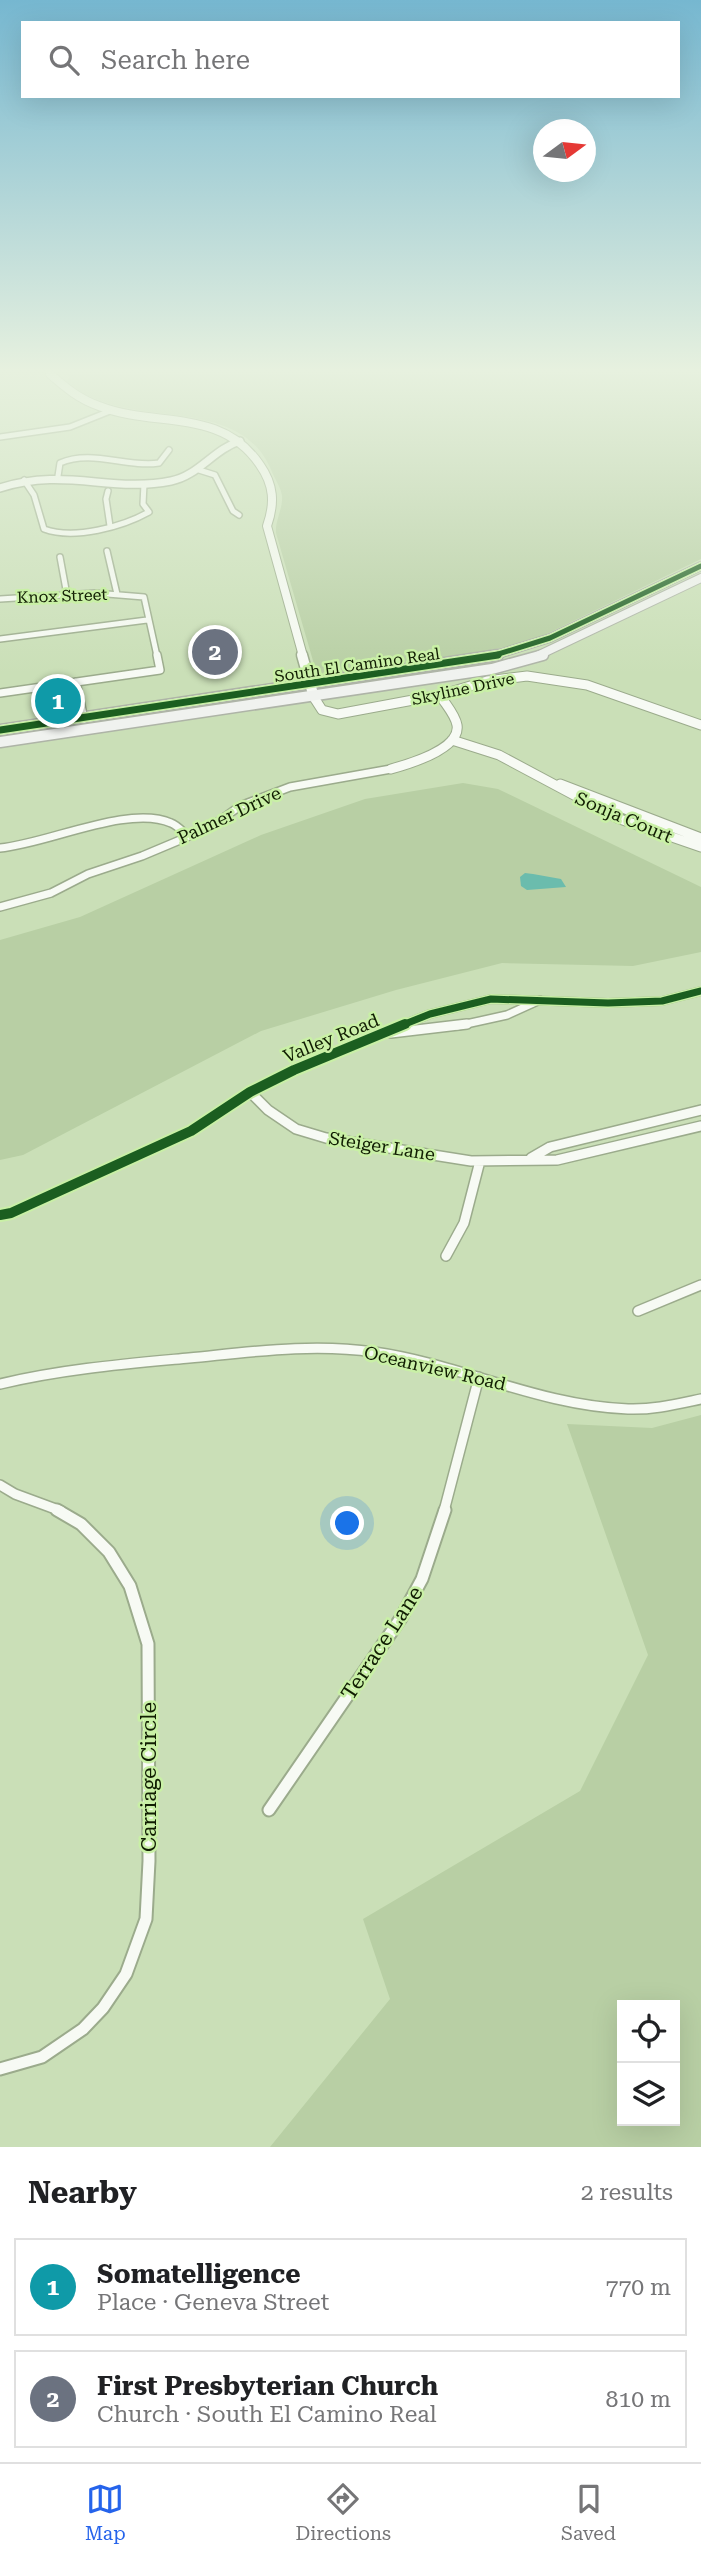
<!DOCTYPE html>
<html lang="en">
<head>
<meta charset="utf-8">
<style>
  body { margin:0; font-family:"Roboto Serif",serif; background:#f6f6f6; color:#202124 }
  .controls { position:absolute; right:21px; bottom:21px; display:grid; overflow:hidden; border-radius:0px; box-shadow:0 7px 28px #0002 }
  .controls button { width:63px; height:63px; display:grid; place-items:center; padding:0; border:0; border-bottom:2px solid #e0e0e0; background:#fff; color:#202124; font:35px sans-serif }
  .compass { position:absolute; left:533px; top:119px; width:63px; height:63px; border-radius:50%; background:#fff; box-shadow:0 7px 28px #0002; rotate:75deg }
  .you { position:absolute; left:348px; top:1524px; width:24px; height:24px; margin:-18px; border:5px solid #fff; border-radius:50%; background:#1a73e8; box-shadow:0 0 0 10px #1a73e833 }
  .badge { display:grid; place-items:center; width:46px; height:46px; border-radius:50%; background:#2563eb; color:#fff; font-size:23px; font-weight:700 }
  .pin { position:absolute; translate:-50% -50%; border:4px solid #fff; box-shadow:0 2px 7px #0006 }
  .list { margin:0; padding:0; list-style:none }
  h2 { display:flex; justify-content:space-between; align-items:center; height:91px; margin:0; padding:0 28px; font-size:30px }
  h2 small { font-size:23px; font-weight:400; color:#757577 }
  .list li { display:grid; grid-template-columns:46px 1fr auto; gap:21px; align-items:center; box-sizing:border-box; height:98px; margin:0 14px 14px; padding:0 14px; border:2px solid #e0e0e0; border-radius:0px }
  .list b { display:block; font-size:26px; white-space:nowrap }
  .list p { margin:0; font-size:23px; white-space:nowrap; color:#757577 }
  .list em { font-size:23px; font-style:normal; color:#757577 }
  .icon { flex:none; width:38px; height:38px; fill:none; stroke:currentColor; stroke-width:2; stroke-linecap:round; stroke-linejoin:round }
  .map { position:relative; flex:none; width:701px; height:2147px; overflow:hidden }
  .search { position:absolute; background:#fff; box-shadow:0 7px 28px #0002; left:21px; right:21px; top:21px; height:77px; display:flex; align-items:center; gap:18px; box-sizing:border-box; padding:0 24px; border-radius:0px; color:#757577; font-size:26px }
  .sheet { height:315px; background:#fff }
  nav { display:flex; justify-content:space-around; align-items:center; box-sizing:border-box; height:98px; border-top:2px solid #e0e0e0; background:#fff; font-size:19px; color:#757577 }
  nav a { display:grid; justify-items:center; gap:4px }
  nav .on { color:#2563eb }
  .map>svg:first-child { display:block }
  .green { fill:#b8cfa4; fill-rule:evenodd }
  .water { fill:#6bbcad }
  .building { fill:#aebf9f }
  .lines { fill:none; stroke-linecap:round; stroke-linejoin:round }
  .minor-far3-casing { stroke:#9bab8c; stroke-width:8 }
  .minor-far2-casing { stroke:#9bab8c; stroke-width:10 }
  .minor-far1-casing { stroke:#9bab8c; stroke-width:12 }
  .minor-casing { stroke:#9bab8c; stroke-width:15 }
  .tertiary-far1-casing { stroke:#9bab8c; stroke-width:10 }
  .tertiary-casing { stroke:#9bab8c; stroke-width:11 }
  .secondary-far1-casing { stroke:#9bab8c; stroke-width:10 }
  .secondary-casing { stroke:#9bab8c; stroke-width:13 }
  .primary-far1-casing { stroke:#aeb4a7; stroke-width:10 }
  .primary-casing { stroke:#aeb4a7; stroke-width:13 }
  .minor-far3 { stroke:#f7faf4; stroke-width:5 }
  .minor-far2 { stroke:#f7faf4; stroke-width:7 }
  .minor-far1 { stroke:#f7faf4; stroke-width:9 }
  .minor { stroke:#f7faf4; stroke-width:11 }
  .tertiary-far1 { stroke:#f7faf4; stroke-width:7 }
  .tertiary { stroke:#f7faf4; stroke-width:9 }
  .secondary-far1 { stroke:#f7faf4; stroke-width:8 }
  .secondary { stroke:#f7faf4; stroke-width:10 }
  .primary-far1 { stroke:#f0f2ef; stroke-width:8 }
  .primary { stroke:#f0f2ef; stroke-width:10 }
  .cycleway-far2-casing { stroke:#c9f0a6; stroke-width:8 }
  .cycleway-far1-casing { stroke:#c9f0a6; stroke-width:10 }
  .cycleway-casing { stroke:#c9f0a6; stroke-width:14 }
  .cycleway-far2 { stroke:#1b5e20; stroke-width:5 }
  .cycleway-far1 { stroke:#1b5e20; stroke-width:7 }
  .cycleway { stroke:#1b5e20; stroke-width:10 }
  .labels { text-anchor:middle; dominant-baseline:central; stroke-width:5; stroke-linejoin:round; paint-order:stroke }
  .far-street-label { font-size:16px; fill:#101d02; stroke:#c9f0a6 }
  .street-label { font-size:18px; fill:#101d02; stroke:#c9f0a6 }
  .near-street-label { font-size:21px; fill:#101d02; stroke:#c9f0a6 }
</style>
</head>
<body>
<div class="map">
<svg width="701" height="2147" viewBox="0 0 701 2147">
  <rect width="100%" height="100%" fill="#cadfb7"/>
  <path class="green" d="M66,374H701V559L530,642L395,669L318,678L276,533C275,520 283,509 282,496C281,488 275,479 272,472C239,389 125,435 67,381L70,377Z
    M463,783L498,789L701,887V952L633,966L502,963L396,990L261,1031L23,1155L0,1160V940L80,917L261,835L365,799Z
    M701,1415V2147H270L390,1999L363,1919L580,1791L648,1655L567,1424L652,1428ZM622,2005H675V2121H622Z"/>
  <path class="water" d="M533,874L561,879L566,887L527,890L521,886L520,877L525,873Z"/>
  <path class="building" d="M63,691L69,712L53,714L48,694Z"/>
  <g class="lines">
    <g class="minor-far3-casing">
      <path id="minor-far3" d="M0,437L70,427L110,411
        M199,470L215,475L233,511L239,515
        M58,476L60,463C92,449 126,468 159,463L169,450
        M24,480L34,495L44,529C74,540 122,527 149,512L143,504L144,484
        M108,491L106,499L110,526
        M107,551L117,594
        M60,557L67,595
        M0,599L95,593L144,597L157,656
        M0,639L147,620"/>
    </g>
    <g class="minor-far2-casing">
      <path id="minor-far2" d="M76,682L84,719
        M0,693L160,670L157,655
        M0,848C47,844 129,804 171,823C177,825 183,832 188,836
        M0,907L51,893L88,874L142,856L211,827L240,806L290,787L391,769
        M400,1026L430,1014L491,999L608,1003L662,1001L701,991
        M457,1026L507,1015L540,1000"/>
    </g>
    <g class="minor-far1-casing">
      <path id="minor-far1" d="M391,1033L467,1024
        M250,1092L268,1110L296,1129L326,1138L471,1161L557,1160L701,1126
        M531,1158L550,1147L701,1110
        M0,1215L11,1213L191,1131L250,1092L294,1070L405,1024
        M446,1256L464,1223L480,1161
        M638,1311L701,1285
        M0,1384C63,1369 125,1364 189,1358C251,1352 312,1343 374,1352C460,1364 540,1406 628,1409C653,1410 677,1404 701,1399
        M0,1485L15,1494L61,1511
        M444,1511L479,1377"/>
    </g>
    <g class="minor-casing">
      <path id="minor" d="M269,1810L401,1618L422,1579L445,1510
        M0,2069L42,2057L83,2029L103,2008L126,1974L146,1919L149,1861L148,1644L130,1586L109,1552L81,1524L57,1510"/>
    </g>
    <g class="tertiary-far1-casing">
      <path id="tertiary-far1" d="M0,488C64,467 111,493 171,481C198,476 214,449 240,441"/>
    </g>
    <g class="tertiary-casing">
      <path id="tertiary" d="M313,696L322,710L338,714L440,695L487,681L527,676L587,685L701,725
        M452,740L499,755L617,818L701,847
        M391,769C409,764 461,749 457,725C455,714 445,704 440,695
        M560,784L701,838"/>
    </g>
    <g class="secondary-far1-casing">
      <path id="secondary-far1" d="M50,374C66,388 79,399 99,406C155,428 221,407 260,465C274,485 275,503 267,526L303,656"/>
    </g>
    <g class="secondary-casing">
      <path id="secondary" d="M302,655L313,694"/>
    </g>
    <g class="primary-far1-casing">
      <path id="primary-far1" d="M492,656L550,638L701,566
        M537,656L701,578"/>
    </g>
    <g class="primary-casing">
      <path id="primary" d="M0,730L498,655
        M0,742L492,669L543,655"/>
    </g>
    <use href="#minor-far3" class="minor-far3"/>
    <use href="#minor-far2" class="minor-far2"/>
    <use href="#minor-far1" class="minor-far1"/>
    <use href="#minor" class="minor"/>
    <use href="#tertiary-far1" class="tertiary-far1"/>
    <use href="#tertiary" class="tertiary"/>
    <use href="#secondary-far1" class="secondary-far1"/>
    <use href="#secondary" class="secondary"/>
    <use href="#primary-far1" class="primary-far1"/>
    <use href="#primary" class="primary"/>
    <g class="cycleway-far2-casing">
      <path id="cycleway-far2" d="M492,656L550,638L701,566"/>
    </g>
    <g class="cycleway-far1-casing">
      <path id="cycleway-far1" d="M0,730L498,655
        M400,1026L430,1014L491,999L608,1003L662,1001L701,991"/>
    </g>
    <g class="cycleway-casing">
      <path id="cycleway" d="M0,1215L11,1213L191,1131L250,1092L294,1070L405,1024"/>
    </g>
    <use href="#cycleway-far2" class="cycleway-far2"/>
    <use href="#cycleway-far1" class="cycleway-far1"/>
    <use href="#cycleway" class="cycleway"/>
  </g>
  <linearGradient id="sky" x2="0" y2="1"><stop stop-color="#76b7d0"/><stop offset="0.55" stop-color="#e7f1df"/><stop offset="1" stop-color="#e7f1df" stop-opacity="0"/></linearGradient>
  <rect width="701" height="674" fill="url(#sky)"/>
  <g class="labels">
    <g class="far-street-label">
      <text transform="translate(62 596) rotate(-2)">Knox Street</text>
      <text transform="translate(357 665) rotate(-8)">South El Camino Real</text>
      <text transform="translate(463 689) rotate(-12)">Skyline Drive</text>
    </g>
    <g class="street-label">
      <text transform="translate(229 815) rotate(-25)">Palmer Drive</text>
      <text transform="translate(624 817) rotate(23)">Sonja Court</text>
      <text transform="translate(331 1038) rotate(-22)">Valley Road</text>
      <text transform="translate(382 1146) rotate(9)">Steiger Lane</text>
      <text transform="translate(435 1368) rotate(13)">Oceanview Road</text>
    </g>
    <g class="near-street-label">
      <text transform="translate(382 1643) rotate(-57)">Terrace Lane</text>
      <text transform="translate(149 1777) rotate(-90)">Carriage Circle</text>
    </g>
  </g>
</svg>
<div class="controls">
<button><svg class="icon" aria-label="locate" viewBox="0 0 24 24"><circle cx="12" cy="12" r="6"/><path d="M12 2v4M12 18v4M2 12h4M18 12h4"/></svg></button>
<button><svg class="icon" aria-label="layers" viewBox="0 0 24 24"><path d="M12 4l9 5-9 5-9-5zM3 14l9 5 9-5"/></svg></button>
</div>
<svg class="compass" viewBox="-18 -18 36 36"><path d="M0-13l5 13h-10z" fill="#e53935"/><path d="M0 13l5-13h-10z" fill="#757577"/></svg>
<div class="you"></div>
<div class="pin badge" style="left:58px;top:701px;background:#0f9aa8">1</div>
<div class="pin badge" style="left:215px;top:652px;background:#6b7280">2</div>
<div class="search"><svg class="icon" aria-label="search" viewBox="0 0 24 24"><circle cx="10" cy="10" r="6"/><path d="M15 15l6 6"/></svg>Search here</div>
</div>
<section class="sheet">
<h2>Nearby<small>2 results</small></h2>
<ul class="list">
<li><span class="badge" style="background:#0f9aa8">1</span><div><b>Somatelligence</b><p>Place · Geneva Street</p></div><em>770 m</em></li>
<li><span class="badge" style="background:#6b7280">2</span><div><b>First Presbyterian Church</b><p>Church · South El Camino Real</p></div><em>810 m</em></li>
</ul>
</section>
<nav>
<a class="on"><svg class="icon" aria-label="map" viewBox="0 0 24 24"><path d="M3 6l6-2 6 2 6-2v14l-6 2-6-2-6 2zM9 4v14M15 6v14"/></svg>Map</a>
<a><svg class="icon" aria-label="directions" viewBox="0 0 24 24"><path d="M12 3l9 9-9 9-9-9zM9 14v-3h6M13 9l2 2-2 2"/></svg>Directions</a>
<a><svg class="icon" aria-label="saved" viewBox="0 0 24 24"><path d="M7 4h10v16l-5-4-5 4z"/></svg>Saved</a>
</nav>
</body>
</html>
